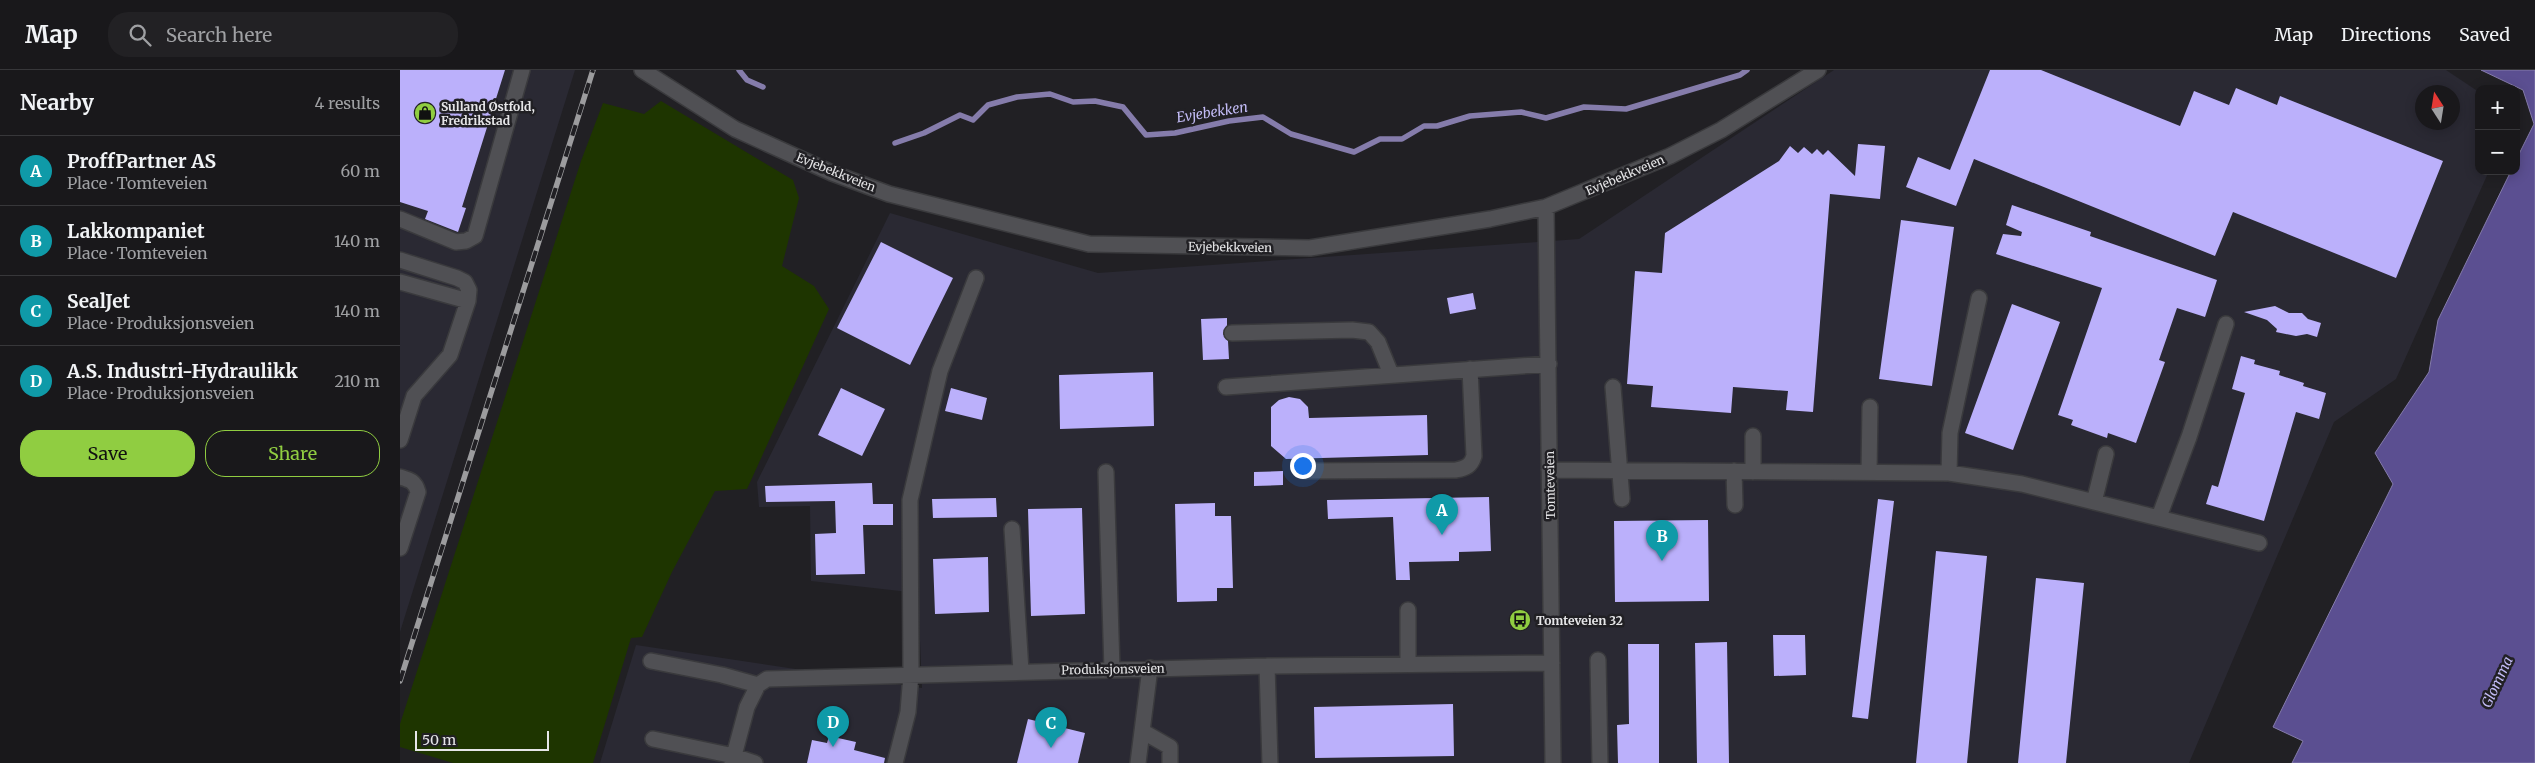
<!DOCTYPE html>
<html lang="en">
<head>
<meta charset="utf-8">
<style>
  body { margin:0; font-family:Merriweather,serif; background:#222124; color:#f1f3f6 }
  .controls { position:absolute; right:15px; top:15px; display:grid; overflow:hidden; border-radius:10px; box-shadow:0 2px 12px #0003 }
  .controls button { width:45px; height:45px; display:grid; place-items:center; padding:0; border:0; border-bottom:1px solid #37373a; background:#19181b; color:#f1f3f6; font:25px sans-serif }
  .compass { position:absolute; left:2015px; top:15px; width:45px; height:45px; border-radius:50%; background:#19181b; box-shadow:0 2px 12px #0003; rotate:348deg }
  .scale { position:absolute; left:15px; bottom:12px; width:134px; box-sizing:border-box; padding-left:5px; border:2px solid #e6e6e8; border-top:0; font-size:14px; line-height:18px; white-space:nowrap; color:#e6e6e8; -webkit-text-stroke:4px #212024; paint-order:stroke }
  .you { position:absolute; left:902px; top:395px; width:18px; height:18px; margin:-12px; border:4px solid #fff; border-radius:50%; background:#1a73e8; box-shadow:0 0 0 8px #1a73e833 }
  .badge { display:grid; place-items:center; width:32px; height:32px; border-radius:50%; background:#90cd41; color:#fff; font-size:16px; font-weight:700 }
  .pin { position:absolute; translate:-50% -41px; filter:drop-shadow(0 1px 2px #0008) }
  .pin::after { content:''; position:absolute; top:26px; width:18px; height:15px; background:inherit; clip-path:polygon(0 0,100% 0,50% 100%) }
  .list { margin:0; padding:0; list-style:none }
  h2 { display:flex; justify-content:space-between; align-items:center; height:65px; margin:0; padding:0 20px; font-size:21px }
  h2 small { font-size:16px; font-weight:400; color:#9fa0a3 }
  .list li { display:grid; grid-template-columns:32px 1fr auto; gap:15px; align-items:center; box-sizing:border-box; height:70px; padding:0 20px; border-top:1px solid #37373a }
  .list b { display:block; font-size:19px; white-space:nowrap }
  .list p { margin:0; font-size:16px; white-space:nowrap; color:#9fa0a3 }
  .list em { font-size:16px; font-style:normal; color:#9fa0a3 }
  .actions { display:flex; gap:10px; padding:15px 20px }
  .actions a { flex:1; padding:11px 0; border:1px solid #90cd41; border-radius:20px; text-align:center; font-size:18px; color:#90cd41 }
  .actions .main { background:#90cd41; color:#111 }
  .icon { flex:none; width:28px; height:28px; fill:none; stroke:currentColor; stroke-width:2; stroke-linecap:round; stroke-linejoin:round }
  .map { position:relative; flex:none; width:2135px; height:693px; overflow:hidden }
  header { display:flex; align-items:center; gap:30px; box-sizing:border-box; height:70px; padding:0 25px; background:#19181b; border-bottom:1px solid #37373a }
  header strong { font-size:24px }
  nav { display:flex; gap:28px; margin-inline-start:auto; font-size:18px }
  .search { width:350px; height:45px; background:#222124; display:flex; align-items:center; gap:12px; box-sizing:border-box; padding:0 18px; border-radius:20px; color:#9fa0a3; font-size:19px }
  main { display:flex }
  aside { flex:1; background:#19181b }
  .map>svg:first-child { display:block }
  .built { fill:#2a2933; fill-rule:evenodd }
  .green { fill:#1e3500 }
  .water { fill:#5b4f91; stroke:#857cab }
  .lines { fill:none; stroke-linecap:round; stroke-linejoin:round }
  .stream { stroke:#857cab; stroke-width:5.5 }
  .building { fill:#bbb0fb }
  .minor-casing { stroke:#3a3a3d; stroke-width:18 }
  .minor { stroke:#505054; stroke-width:15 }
  .rail-casing { stroke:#9c9c9e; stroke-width:5.5 }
  .rail { stroke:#212024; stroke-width:4; stroke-dasharray:11; stroke-linecap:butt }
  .labels { text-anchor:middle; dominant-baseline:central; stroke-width:5; stroke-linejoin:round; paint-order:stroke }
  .poi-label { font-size:12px; font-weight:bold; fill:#e6e6e8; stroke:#212024; text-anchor:start }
  .street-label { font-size:12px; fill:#e6e6e8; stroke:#212024 }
  .water-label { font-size:14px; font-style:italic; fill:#c2bbf5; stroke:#212024 }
</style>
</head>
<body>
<header>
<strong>Map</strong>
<div class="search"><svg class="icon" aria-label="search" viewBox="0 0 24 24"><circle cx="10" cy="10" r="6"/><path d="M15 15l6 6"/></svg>Search here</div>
<nav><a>Map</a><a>Directions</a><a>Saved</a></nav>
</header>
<main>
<aside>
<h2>Nearby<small>4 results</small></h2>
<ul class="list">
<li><span class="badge" style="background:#0f9aa8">A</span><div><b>ProffPartner AS</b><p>Place · Tomteveien</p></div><em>60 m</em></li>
<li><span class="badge" style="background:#0f9aa8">B</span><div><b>Lakkompaniet</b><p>Place · Tomteveien</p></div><em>140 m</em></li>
<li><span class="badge" style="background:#0f9aa8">C</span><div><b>SealJet</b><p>Place · Produksjonsveien</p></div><em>140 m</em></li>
<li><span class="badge" style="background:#0f9aa8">D</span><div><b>A.S. Industri-Hydraulikk</b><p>Place · Produksjonsveien</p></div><em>210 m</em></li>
</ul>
<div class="actions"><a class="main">Save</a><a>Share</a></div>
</aside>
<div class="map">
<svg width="2135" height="693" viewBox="0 0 2135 693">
  <rect width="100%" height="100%" fill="#212024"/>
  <path class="built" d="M0,0H175L0,562Z
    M1434,0H2046L2079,22V101H2089L1996,309L1934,352L1789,693H200L236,575L522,618L518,523L411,511L410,436L359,437L357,412L490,143L698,203L1179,169ZM2022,22H2052V52H2022Z"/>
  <path class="green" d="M261,31L393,110L399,128L382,196L414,216L429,239L347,419L315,421L272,502L242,567L231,568L193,693H53L0,677V654L181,91L203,33L244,44Z"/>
  <path class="water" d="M2081,0H2135V693H1892L1903,671L1873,657L1993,414L1975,383L2029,302L2038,250L2111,101H2116V90L2134,54L2123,20Z"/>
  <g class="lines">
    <path class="stream" d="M339,0L347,10L363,17
      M495,73L524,63L560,45L573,50L588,35L617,27L650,24L673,32L695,31L723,37L746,65L775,63L829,51L863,47L891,64L954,82L980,69H1002L1024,56H1037L1070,46L1121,42L1146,48L1184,37L1226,39L1340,5L1347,0"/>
  </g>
  <path class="building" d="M0,0H105L62,137L66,138L58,162L25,149L28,141L0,132Z
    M1590,0H1641L1780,56L1794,21L1829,35L1836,18L1877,35L1880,26L2043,91L1996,208L1833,142L1815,186L1574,89L1556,136L1506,117L1518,87L1550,100Z
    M1458,74L1485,76L1480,129L1430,124L1413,342L1386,340L1388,321L1333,317L1331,343L1251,337L1253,316L1227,314L1235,201L1262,203L1265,163L1379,91L1390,76L1398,83L1404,77L1412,84L1417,79L1423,85L1428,80L1455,106Z
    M1612,135L1691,162L1690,166L1817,210L1805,247L1777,238L1759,290L1765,292L1736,373L1708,363L1707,368L1671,355L1673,350L1658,345L1702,218L1596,184L1603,164L1621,166L1622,162L1606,155Z
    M1501,150L1554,157L1532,316L1479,309Z
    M481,172L553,208L510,295L437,258Z
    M1073,223L1076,239L1050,244L1047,228Z
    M1612,234L1660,252L1613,380L1565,363Z
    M1875,236L1889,243H1902L1908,249L1921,253L1917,267L1907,264L1896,266L1876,262L1877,259L1867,250L1844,242Z
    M827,248V255L823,264L828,271L829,289L803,290L801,249Z
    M1841,286L1855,290L1854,294L1880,301L1879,305L1904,313L1903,316L1926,323L1919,349L1896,342L1864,451L1806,434L1812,415L1818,417L1845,323L1832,319Z
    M753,302L754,356L660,359L659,305Z
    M441,318L485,339L462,386L418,365Z
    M551,318L587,328L582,350L545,341Z
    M889,327L900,329L908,337L909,348L1027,345L1028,385L886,389L871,376V337L879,330Z
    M883,401V415L854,416V402Z
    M472,413L473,434H493V455H463L465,504L416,505L415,464L436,463L435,431L366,432L365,416Z
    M1089,427L1091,481L1059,482V491L1009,492L1010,510H996L993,447L928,449L927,430Z
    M596,428L597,447L533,448L532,429Z
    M1478,429L1494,431L1468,649L1452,647Z
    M815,433V446H831L833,518H817V531L777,532L775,434Z
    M682,438L685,544L631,546L628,439Z
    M1308,450L1309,531L1215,532L1214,451Z
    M1536,481L1587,486L1567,693H1516Z
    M588,487L589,542L535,544L533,489Z
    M1636,508L1684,513L1666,693H1618Z
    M1373,565H1405L1406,605L1374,606Z
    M1327,572L1329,693H1297L1295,573Z
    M1228,574H1259V693H1218L1217,655L1229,654Z
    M1053,634L1054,686L915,688L914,637Z
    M628,649L685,663L678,693H617Z
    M429,666L456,672L454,680L485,688L484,693H407L412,670L427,673Z"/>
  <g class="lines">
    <g class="minor-casing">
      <path id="minor" d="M242,0L335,59L432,103L489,124L689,174L910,178L1090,149L1146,137L1270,86L1321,60L1418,0
        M1146,137L1153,693
        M0,149L56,172L66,171L75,166L122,0
        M0,190L57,208L65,212L69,220L68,231L50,285L14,326L0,370
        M0,212L68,231
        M832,263L952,260L969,262L978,272L991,304
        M826,317L1149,294
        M1213,317L1222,429
        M1149,400L1549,403L1622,414L1859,473
        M905,401L1056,400C1066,398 1071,396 1074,386L1070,299
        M1334,401L1335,435
        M706,402L712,599
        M1353,402V366
        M1469,402L1470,337
        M1549,403L1550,363L1579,228
        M0,407C10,410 15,411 18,422L0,478
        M1694,432L1706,384
        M1759,447L1789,367L1826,254
        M612,459L621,601
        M1008,540V594
        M1198,590L1200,693
        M251,591L322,605L358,615
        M867,596L870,693
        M742,661L770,677V693
        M253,669L334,686L355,693
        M332,693L347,637L358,615L367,609L867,596L1152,593
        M495,693L508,642L511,604L510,430L540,301L576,208
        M738,693L750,598"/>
    </g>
    <use href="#minor" class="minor"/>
    <g class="rail-casing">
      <path id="rail" d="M0,611L193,0"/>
    </g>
    <use href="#rail" class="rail"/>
  </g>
  <defs>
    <g id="shop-disc" transform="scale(1.125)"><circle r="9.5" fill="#90cd41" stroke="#212024"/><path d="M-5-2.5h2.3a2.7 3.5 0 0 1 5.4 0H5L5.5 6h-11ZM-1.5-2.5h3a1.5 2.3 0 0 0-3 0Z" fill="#111"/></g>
    <g id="bus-disc" transform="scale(1.125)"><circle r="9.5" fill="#90cd41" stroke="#212024"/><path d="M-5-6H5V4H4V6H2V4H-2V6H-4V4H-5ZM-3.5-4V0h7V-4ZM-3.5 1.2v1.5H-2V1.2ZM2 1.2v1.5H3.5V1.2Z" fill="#111"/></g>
  </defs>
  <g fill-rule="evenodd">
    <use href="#shop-disc" x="25" y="43"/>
    <use href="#bus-disc" x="1120" y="550"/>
  </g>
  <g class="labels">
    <g class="poi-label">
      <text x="41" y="36">Sulland Østfold,<tspan x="41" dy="14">Fredrikstad</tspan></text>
      <text x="1136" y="550">Tomteveien 32</text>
    </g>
    <g class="street-label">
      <text transform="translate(436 102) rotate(22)">Evjebekkveien</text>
      <text transform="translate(1225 105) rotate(-23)">Evjebekkveien</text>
      <text transform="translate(830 177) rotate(1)">Evjebekkveien</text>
      <text transform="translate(1150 415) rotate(-91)">Tomteveien</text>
      <text transform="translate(713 599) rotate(-1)">Produksjonsveien</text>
    </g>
    <g class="water-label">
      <text transform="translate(812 42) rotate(-9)">Evjebekken</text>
      <text transform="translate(2097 612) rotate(-65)">Glomma</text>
    </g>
  </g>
</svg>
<div class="controls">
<button>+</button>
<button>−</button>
</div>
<svg class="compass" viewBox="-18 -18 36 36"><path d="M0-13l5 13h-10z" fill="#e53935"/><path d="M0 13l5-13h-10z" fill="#9fa0a3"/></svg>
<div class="scale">50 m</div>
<div class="you"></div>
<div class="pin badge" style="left:1042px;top:465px;background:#0f9aa8">A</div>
<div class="pin badge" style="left:1262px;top:491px;background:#0f9aa8">B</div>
<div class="pin badge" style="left:651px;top:678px;background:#0f9aa8">C</div>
<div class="pin badge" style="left:433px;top:677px;background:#0f9aa8">D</div>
</div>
</main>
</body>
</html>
